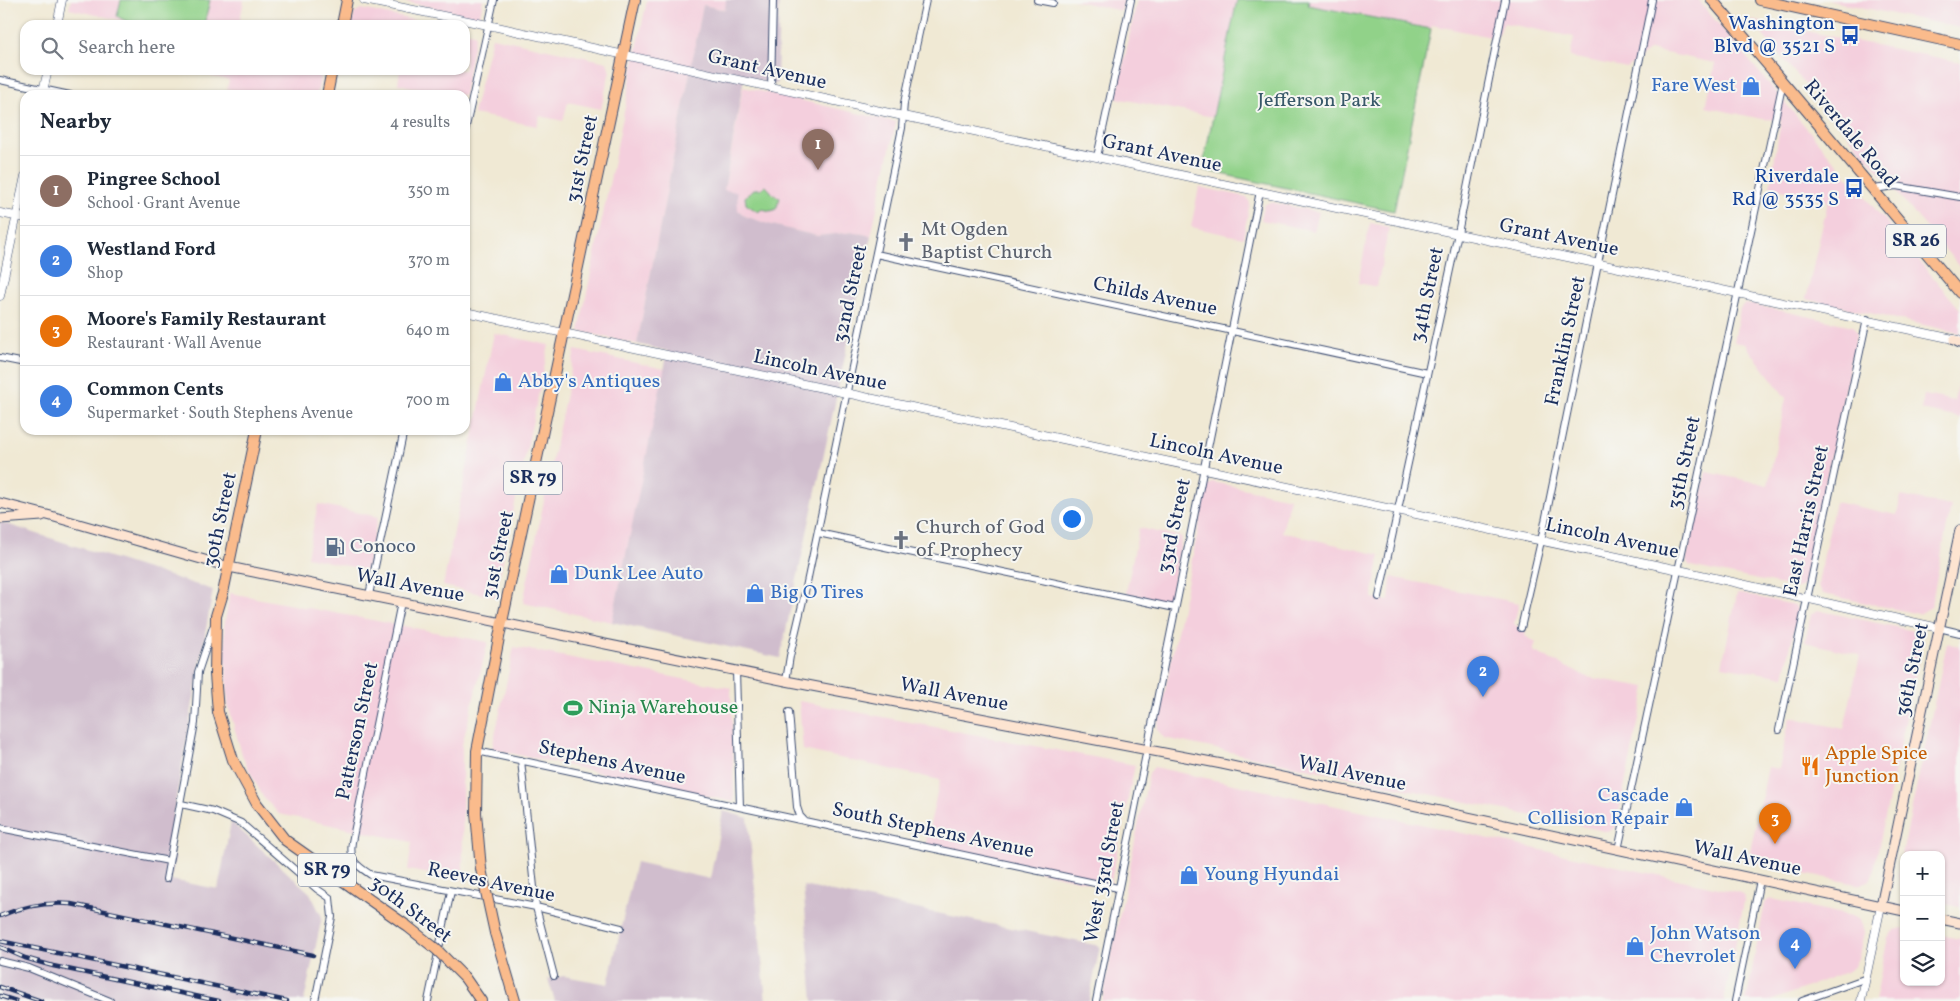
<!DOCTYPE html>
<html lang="en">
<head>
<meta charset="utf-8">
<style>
  body { margin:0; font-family:Vollkorn,serif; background:#f2f2f3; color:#1f2937 }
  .controls { position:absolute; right:15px; bottom:15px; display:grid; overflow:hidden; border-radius:10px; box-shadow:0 1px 4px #0004 }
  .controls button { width:45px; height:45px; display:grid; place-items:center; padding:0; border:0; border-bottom:1px solid #e0e1e3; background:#fff; color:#1f2937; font:25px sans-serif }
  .you { position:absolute; left:1071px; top:518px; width:18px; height:18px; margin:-12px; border:4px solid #fff; border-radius:50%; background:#1a73e8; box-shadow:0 0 0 8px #1a73e833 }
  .badge { display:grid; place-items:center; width:32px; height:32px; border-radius:50%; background:#1a73e8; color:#fff; font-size:16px; font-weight:700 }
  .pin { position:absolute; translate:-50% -41px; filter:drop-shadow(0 1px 2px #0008) }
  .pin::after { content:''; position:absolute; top:26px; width:18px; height:15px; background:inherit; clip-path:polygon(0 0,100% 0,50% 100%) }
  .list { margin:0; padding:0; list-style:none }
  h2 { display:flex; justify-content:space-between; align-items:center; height:65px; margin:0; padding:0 20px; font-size:21px }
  h2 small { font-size:16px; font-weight:400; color:#747a83 }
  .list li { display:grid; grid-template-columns:32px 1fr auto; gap:15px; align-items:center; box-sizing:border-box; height:70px; padding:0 20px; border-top:1px solid #e0e1e3 }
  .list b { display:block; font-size:19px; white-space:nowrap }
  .list p { margin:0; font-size:16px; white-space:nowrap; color:#747a83 }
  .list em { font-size:16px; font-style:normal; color:#747a83 }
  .icon { flex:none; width:28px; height:28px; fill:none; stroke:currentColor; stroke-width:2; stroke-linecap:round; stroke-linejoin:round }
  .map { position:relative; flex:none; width:1960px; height:1001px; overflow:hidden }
  .search { position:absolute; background:#fff; box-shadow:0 1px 4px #0004; left:20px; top:20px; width:450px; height:55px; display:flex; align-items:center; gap:12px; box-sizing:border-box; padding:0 18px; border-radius:15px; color:#747a83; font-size:19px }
  .panel { position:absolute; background:#fff; box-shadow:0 1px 4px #0004; left:20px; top:90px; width:450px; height:345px; border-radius:15px }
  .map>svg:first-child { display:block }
  .built { fill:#f4cfdd }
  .industrial { fill:#d0bdcd }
  .green { fill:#91d289; stroke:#568074 }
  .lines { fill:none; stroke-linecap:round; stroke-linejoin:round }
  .minor-casing { stroke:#3b4b70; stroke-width:8 }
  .tertiary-casing { stroke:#3b4b70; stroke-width:9 }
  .secondary-casing { stroke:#3b4b70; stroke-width:11 }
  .primary-casing { stroke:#3b4b70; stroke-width:12 }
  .minor { stroke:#fff; stroke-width:6 }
  .tertiary { stroke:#fff; stroke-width:8 }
  .secondary { stroke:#fde4d1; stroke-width:9 }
  .primary { stroke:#fabb8c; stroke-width:10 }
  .rail-casing { stroke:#1b2f5e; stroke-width:4.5 }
  .rail { stroke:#f6f6f2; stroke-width:2.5; stroke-dasharray:8; stroke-linecap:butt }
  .primary-bridge-casing { stroke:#3b4b70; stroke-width:12; stroke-linecap:butt }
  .primary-bridge { stroke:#fabb8c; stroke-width:10 }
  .labels { text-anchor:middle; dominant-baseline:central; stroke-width:4; stroke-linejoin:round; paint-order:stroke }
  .shield { fill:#f6f6f2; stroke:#5d6b8a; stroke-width:1 }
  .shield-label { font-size:19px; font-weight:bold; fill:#1b2f5e }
  .transit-label { font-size:20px; fill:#164399; stroke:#f6f6f2; text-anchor:end }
  .street-label { font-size:20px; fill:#1b2f5e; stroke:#f6f6f2 }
  .shop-label { font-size:20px; fill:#366cbe; stroke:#f6f6f2; text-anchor:start }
  .park-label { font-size:20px; fill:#385869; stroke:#f6f6f2 }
  .worship-label { font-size:20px; fill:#5b616d; stroke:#f6f6f2; text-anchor:start }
  .service-label { font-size:20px; fill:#4e5e75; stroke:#f6f6f2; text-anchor:start }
  .leisure-label { font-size:20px; fill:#27864d; stroke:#f6f6f2; text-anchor:start }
  .food-label { font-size:20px; fill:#c56008; stroke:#f6f6f2; text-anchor:start }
</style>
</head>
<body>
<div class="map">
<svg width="1960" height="1001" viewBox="0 0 1960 1001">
  <rect width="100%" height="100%" fill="#f6f6f2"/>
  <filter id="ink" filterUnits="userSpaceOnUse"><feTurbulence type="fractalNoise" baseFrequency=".02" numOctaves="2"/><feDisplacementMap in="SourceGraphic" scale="10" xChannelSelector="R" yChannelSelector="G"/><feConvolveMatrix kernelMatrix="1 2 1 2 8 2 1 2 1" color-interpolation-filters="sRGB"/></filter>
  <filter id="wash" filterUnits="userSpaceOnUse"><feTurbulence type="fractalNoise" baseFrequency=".0096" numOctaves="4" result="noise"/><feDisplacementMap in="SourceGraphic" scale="20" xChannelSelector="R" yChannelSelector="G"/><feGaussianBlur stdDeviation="1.12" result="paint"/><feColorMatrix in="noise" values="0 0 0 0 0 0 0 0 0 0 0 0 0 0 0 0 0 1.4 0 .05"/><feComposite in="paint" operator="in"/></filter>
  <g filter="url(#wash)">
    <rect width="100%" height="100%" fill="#f0e9d4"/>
    <path class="built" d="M71,0H244L239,25H144L69,9Z
      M397,0H483L480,16L478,17Z
      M647,0H726V10L703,5L637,344L579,331Z
      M1073,0H1124L1121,11Z
      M1137,0H1237L1213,117L1116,98Z
      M1309,0H1698L1960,309V333L1806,299L1828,201L1770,187L1781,120L1762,119L1706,107L1715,63L1650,50L1627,68L1570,57L1574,37L1504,23L1496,38L1432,25L1431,29L1307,5Z
      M1827,0H1960V28Z
      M362,9L437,25H351L355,12Z
      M1750,20L1960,62V267Z
      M465,31L474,33L475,36L464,95H448L398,84L400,70H465Z
      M492,37L607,62L610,71L601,109L568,102L563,121L540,116L537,126L473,114Z
      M197,70H322L317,95H258L227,89L229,80L197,73Z
      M743,87L896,122L871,236L854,232L817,236L768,224L745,216L738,210L724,190Z
      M1199,187L1247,197L1250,203L1243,238L1191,227Z
      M1270,202L1319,212L1314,231L1261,220L1264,205Z
      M1370,223L1389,227L1377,287L1358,283Z
      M1745,303L1853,326L1857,333L1848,371V375L1805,580L1803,585L1798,588L1690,566L1686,561L1706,472L1768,485L1786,398L1745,344L1734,342L1740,308Z
      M494,333L549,345L495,597L443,586Z
      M575,350L665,369L612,622L523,603Z
      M1960,372V418L1921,410L1924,395L1954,401Z
      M1213,482L1290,498L1282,532L1380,555L1372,598L1389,601L1391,577L1519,603L1514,624L1526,633L1525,636L1536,642L1533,651L1587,677L1646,687L1616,826L1609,832L1164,738L1157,729L1207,487Z
      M1901,496L1951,506L1931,607L1919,614L1823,594L1818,586L1819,578L1835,502L1897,515Z
      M318,504L378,517L366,570L307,557Z
      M1139,528L1182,537L1170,598L1163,601L1126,593Z
      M230,593L488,642L462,745L463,880L408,870L412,842L279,814L263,797L243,758L228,705L224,627Z
      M1737,593L1795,605L1798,612L1784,677L1722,666Z
      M1817,610L1914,631L1922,643L1873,874L1870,880L1861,885L1748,861L1768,767L1779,769L1790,717L1844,729L1860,655L1805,642L1811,614Z
      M1947,643L1960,646V907L1941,903V855H1904V891L1900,884L1898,873Z
      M514,647L731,688L734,802L492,749Z
      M799,701L1135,765L1110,887L925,846L940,780L803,750Z
      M1154,767L1742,893L1745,897L1724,1001H1102L1149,773Z
      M1772,899L1852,916L1858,919L1862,925L1864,932L1859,956L1854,967L1846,972L1771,1001H1746L1765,903L1768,900Z
      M1904,928V982H1941V935L1960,939V1001H1875L1888,937L1894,930Z"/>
    <path class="industrial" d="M726,0H779L777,84L744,78L724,190L737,192L738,210L745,216L768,224L817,236L854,232L871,236L780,658L612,622L668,351L637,344L703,5L725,10Z
      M0,522L213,590L166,855L175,857L171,880L218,889L231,822L310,893L322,917L304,1001H0Z
      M723,811L748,818L766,1001H555L548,979L564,976L608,984L636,862L710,879Z
      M803,886L1100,946L1089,1001H813Z"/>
    <path class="green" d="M121,0H210L204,25C179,25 138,31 117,16Z
      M1237,0H1309L1308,5L1431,29L1394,211L1202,170Z
      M766,186L774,195L780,198L776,209L771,211L762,209L758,212L746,204L745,197L754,189H760Z"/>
  </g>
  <g filter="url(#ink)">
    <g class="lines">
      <g class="minor-casing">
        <path id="minor" d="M1037,0L1053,3
          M0,80L70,95
          M771,88L773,0
          M465,131L494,0
          M1097,157L1131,0
          M1873,189L1896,186L1960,197
          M876,254L1427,373
          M0,358L25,363
          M818,533L1175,608
          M369,595L404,430
          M1379,597L1458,233L1505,0
          M401,602L352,842C349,861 356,865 371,875L536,907L621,928
          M1521,628L1541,541L1652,0
          M1939,628L1960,633
          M736,671L740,807
          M786,681L790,656L805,592L902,128L904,103L926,0
          M789,712L797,807L800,816L803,819
          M1779,730L1867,319
          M477,751L1118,888
          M521,760L536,907L554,976
          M181,804L213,811L241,823L317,889L330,898L332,917L315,1001
          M0,828L169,861
          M1618,850L1783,82
          M166,879L195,723L198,672L213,627
          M0,961L29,968L110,1001
          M428,1001L451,891
          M1096,1001L1260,191
          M1735,1001L1760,880
          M1802,1001L1864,979"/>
      </g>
      <g class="tertiary-casing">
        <path id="tertiary" d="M364,0L488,25L903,116L1958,340
          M57,25L62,0
          M42,95L48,70
          M0,213L25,218
          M0,296L25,176
          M465,312L1679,570L1939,628
          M1861,1001L1881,906"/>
      </g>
      <g class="secondary-casing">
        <path id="secondary" d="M1954,340L1960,343
          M0,503L51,516L229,567L786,681L1222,764L1904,911
          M0,519L42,516
          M1881,906L1960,530
          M1941,919L1960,923"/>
      </g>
      <g class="primary-casing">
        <path id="primary" d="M1712,0L1792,93L1960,293
          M1760,0L1960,44
          M342,25L347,0
          M327,95L332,70
          M257,430L223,593L216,616L215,674L218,712L233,760L257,804L285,840L407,926
          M481,869L476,813L477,751L502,622L635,0
          M495,933L515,1001
          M465,978L481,1001"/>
      </g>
      <use href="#minor" class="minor"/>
      <use href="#tertiary" class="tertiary"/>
      <use href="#secondary" class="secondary"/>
      <use href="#primary" class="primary"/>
      <g class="rail-casing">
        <path id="rail" d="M0,916C23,906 45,902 71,904L313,955
          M0,941L287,1001
          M0,947L25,958L53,966L219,1001
          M0,987L41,1001
          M0,996L16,1001"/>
      </g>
      <use href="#rail" class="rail"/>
      <g class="primary-bridge-casing">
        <path id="primary-bridge" d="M481,869L495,933
          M407,926L436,949L465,978"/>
      </g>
      <use href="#primary-bridge" class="primary-bridge"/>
    </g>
  </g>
  <defs>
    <g id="bus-bare" transform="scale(1.5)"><path d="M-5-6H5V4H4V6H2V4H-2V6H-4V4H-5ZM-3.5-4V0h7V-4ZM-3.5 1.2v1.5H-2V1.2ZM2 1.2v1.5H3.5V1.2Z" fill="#1a4fb4" stroke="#f6f6f2" stroke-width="2.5" paint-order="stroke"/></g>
    <g id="shop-bare" transform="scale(1.5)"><path d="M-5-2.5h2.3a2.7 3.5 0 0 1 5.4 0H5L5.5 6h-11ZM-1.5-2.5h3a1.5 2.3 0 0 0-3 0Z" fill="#3f7fe0" stroke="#f6f6f2" stroke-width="2.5" paint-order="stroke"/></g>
    <g id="church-bare" transform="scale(1.5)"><path d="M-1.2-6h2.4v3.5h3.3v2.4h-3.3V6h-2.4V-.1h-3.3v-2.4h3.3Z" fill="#6b7280" stroke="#f6f6f2" stroke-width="2.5" paint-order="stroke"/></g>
    <g id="fuel-bare" transform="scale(1.5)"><path d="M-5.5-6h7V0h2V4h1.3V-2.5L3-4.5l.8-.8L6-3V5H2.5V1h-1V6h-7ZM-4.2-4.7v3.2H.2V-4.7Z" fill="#5c6f8a" stroke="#f6f6f2" stroke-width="2.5" paint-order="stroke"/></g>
    <g id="stadium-bare" transform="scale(1.5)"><path d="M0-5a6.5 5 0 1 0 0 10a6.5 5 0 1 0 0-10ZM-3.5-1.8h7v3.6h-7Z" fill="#2e9e5b" stroke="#f6f6f2" stroke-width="2.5" paint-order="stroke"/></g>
    <g id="restaurant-bare" transform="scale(1.5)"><path d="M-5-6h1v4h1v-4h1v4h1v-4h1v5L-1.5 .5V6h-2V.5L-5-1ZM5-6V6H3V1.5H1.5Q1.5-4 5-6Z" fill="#e8710a" stroke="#f6f6f2" stroke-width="2.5" paint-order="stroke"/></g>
  </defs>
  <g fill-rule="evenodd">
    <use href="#bus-bare" x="1850" y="35"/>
    <use href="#shop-bare" x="1751" y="86"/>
    <use href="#bus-bare" x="1854" y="188"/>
    <use href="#church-bare" x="906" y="242"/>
    <use href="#shop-bare" x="503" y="382"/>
    <use href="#church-bare" x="901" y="540"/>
    <use href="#fuel-bare" x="335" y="547"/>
    <use href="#shop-bare" x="559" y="574"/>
    <use href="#shop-bare" x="755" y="593"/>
    <use href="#stadium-bare" x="573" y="708"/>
    <use href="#restaurant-bare" x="1810" y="766"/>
    <use href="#shop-bare" x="1684" y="807"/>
    <use href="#shop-bare" x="1189" y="875"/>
    <use href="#shop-bare" x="1635" y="946"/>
  </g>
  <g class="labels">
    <g class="shield">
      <rect x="1886" y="224.5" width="60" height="33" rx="4"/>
      <rect x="504" y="461.5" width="58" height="33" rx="4"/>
      <rect x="298" y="853.5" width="58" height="33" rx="4"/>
    </g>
    <g class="shield-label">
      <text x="1916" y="241">SR 26</text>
      <text x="533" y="478">SR 79</text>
      <text x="327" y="870">SR 79</text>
    </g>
    <g class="transit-label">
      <text x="1835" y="24">Washington<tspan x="1835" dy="23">Blvd @ 3521 S</tspan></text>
      <text x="1839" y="177">Riverdale<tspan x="1839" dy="23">Rd @ 3535 S</tspan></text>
    </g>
    <g class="street-label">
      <text transform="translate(767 70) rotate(13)">Grant Avenue</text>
      <text transform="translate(1850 134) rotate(50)">Riverdale Road</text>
      <text transform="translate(1162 154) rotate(12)">Grant Avenue</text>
      <text transform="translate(583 159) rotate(-78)">31st Street</text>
      <text transform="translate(1559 238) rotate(12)">Grant Avenue</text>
      <text transform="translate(851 294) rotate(-78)">32nd Street</text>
      <text transform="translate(1428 295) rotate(-78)">34th Street</text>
      <text transform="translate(1155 297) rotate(12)">Childs Avenue</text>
      <text transform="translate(1566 341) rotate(-78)">Franklin Street</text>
      <text transform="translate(820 371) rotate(12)">Lincoln Avenue</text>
      <text transform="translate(1216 455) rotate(12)">Lincoln Avenue</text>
      <text transform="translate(1685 463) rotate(-78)">35th Street</text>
      <text transform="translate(221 520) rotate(-78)">30th Street</text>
      <text transform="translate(1807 521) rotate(-78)">East Harris Street</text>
      <text transform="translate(1175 526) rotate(-78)">33rd Street</text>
      <text transform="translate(1612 539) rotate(12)">Lincoln Avenue</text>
      <text transform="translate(499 555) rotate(-78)">31st Street</text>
      <text transform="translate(410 586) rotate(11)">Wall Avenue</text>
      <text transform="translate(1913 670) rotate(-78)">36th Street</text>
      <text transform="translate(954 695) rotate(11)">Wall Avenue</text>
      <text transform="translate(358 731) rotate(-78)">Patterson Street</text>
      <text transform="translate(612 763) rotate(12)">Stephens Avenue</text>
      <text transform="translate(1352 774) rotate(12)">Wall Avenue</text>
      <text transform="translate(933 831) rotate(12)">South Stephens Avenue</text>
      <text transform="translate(1747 859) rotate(12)">Wall Avenue</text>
      <text transform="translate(1105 872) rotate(-79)">West 33rd Street</text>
      <text transform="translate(491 883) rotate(12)">Reeves Avenue</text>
      <text transform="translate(410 910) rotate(37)">30th Street</text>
    </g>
    <g class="shop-label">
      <text x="1736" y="86" text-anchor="end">Fare West</text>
      <text x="518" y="382">Abby's Antiques</text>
      <text x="574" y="574">Dunk Lee Auto</text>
      <text x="770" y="593">Big O Tires</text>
      <text x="1669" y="796" text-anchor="end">Cascade<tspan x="1669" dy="23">Collision Repair</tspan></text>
      <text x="1204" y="875">Young Hyundai</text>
      <text x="1650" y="934">John Watson<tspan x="1650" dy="23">Chevrolet</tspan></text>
    </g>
    <g class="park-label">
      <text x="1319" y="101">Jefferson Park</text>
    </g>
    <g class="worship-label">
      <text x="921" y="230">Mt Ogden<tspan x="921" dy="23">Baptist Church</tspan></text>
      <text x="916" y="528">Church of God<tspan x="916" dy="23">of Prophecy</tspan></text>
    </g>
    <g class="service-label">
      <text x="350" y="547">Conoco</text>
    </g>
    <g class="leisure-label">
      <text x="588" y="708">Ninja Warehouse</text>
    </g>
    <g class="food-label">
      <text x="1825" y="754">Apple Spice<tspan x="1825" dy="23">Junction</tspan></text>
    </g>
  </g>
</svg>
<div class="controls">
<button>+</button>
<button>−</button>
<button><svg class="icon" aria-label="layers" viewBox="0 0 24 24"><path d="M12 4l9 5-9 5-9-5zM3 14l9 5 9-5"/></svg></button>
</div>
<div class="you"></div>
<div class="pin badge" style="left:818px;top:170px;background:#8d6e63">1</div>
<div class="pin badge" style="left:1483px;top:697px;background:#3f7fe0">2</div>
<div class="pin badge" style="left:1775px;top:844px;background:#e8710a">3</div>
<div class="pin badge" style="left:1795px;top:969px;background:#3f7fe0">4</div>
<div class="search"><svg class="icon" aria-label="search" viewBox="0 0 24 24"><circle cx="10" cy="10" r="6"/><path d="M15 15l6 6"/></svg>Search here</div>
<section class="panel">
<h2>Nearby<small>4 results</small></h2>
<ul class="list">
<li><span class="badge" style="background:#8d6e63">1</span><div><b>Pingree School</b><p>School · Grant Avenue</p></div><em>350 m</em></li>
<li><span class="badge" style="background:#3f7fe0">2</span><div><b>Westland Ford</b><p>Shop</p></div><em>370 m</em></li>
<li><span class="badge" style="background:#e8710a">3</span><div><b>Moore's Family Restaurant</b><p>Restaurant · Wall Avenue</p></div><em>640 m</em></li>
<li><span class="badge" style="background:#3f7fe0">4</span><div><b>Common Cents</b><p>Supermarket · South Stephens Avenue</p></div><em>700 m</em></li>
</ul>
</section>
</div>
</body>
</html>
